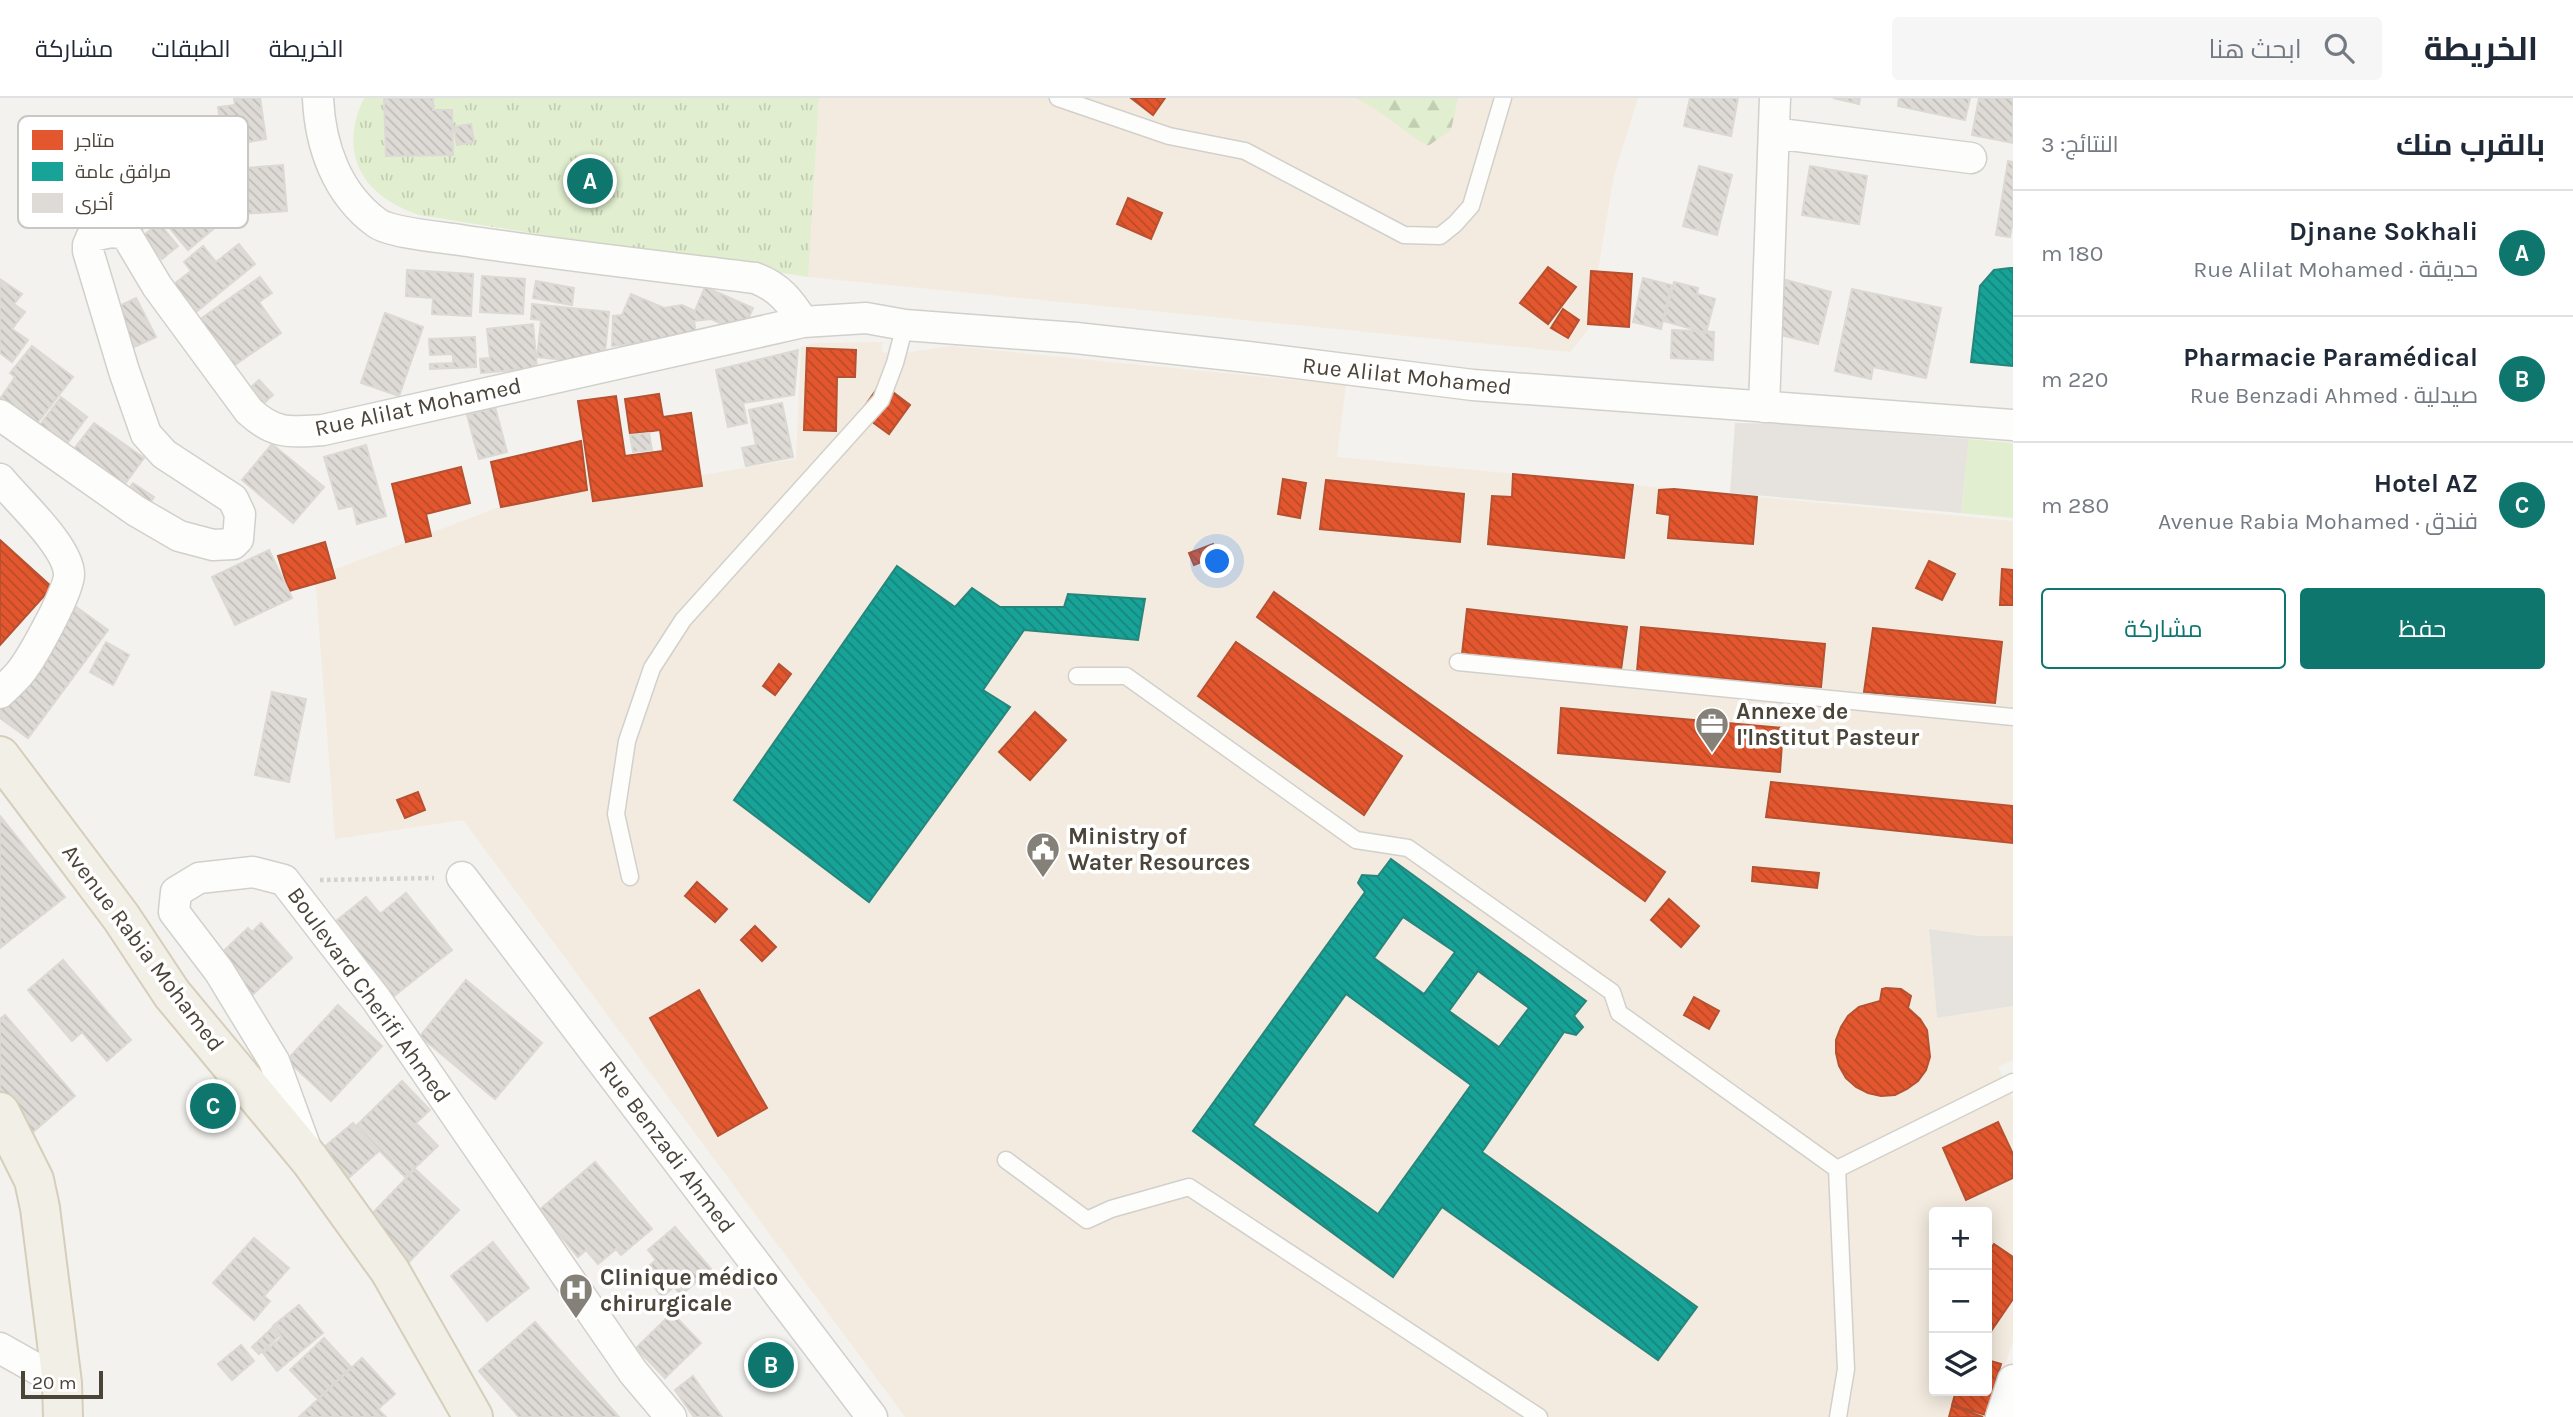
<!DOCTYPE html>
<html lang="ar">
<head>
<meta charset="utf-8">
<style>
  body { margin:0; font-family:Karla,Cairo,sans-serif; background:#f6f6f7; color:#1f2937; direction:rtl }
  .controls { position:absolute; right:21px; bottom:21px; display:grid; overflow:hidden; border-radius:7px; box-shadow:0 4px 18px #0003 }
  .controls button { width:63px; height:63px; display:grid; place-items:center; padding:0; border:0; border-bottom:2px solid #e0e1e3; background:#fff; color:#1f2937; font:35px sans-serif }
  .scale { position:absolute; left:21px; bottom:18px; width:82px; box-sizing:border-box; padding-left:7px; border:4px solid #4b4439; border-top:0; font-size:19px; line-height:24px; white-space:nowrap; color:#4b4439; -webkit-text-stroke:5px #fff; paint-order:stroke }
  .you { position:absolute; left:1218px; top:464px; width:24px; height:24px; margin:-18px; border:5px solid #fff; border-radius:50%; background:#1a73e8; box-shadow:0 0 0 10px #1a73e833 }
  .badge { display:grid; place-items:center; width:46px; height:46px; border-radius:50%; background:#0f766e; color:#fff; font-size:23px; font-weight:700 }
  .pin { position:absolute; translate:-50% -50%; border:4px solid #fff; box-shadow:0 2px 7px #0006 }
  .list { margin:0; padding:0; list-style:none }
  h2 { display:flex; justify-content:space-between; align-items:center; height:91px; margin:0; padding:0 28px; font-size:30px }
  h2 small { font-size:23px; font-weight:400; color:#747a83 }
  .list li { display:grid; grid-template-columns:46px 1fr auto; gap:21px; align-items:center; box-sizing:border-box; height:126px; padding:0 28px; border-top:2px solid #e0e1e3 }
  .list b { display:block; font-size:26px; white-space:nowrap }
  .list p { margin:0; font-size:23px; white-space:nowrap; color:#747a83 }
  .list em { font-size:23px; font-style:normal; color:#747a83 }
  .actions { display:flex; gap:14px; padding:21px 28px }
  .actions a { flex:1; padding:16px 0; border:2px solid #0f766e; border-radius:7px; text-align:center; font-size:24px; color:#0f766e }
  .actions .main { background:#0f766e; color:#fff }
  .icon { flex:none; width:38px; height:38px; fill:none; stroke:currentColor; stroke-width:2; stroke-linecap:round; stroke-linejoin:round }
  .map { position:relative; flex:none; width:2013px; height:1319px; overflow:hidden; direction:ltr }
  header { display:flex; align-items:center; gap:42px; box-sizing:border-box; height:98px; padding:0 35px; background:#fff; border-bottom:2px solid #e0e1e3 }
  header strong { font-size:33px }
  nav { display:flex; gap:38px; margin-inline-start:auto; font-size:24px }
  .search { width:490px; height:63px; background:#f6f6f7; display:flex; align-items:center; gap:18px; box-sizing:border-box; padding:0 24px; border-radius:7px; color:#747a83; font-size:26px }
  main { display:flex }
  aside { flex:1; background:#fff }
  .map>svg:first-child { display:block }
  .commercial { fill:#f3ebdf; fill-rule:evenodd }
  .green { fill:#e1eecf }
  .forest { fill:url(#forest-firs) }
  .park { fill:url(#park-tufts) }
  .parking { fill:#e6e3df }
  .shops { fill:url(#shops-back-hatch); stroke:#b65131; stroke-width:2 }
  .public { fill:url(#public-back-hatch); stroke:#27867c; stroke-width:2; fill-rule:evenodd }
  .building { fill:url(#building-back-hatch); stroke:#dcd9d4; stroke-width:2 }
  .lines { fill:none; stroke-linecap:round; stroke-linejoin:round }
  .service-casing { stroke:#d2d0cb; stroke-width:19 }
  .minor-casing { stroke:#d2d0cb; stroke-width:33 }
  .primary-casing { stroke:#d6cebb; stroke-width:42 }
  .path { stroke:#d3d2cc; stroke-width:4.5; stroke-dasharray:3.5 3.5; stroke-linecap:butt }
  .service { stroke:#fdfdfc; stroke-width:16 }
  .minor { stroke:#fdfdfc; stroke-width:30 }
  .primary { stroke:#f2efe6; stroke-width:38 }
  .labels { text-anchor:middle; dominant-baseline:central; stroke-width:7; stroke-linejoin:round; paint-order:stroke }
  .street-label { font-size:23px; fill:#4b4439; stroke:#fff }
  .poi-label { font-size:23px; font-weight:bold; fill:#4b4439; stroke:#fff; text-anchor:start }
  .key { fill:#fff; stroke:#c9c7c4; stroke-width:2 }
  .key-label { font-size:19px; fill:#4b4439 }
</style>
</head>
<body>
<header>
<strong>الخريطة</strong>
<div class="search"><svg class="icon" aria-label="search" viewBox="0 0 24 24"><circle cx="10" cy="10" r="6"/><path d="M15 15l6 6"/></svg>ابحث هنا</div>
<nav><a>الخريطة</a><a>الطبقات</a><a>مشاركة</a></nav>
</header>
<main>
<aside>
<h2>بالقرب منك<small>النتائج: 3</small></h2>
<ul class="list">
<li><span class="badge">A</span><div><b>Djnane Sokhali</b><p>حديقة · Rue Alilat Mohamed</p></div><em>180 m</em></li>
<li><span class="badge">B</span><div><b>Pharmacie Paramédical</b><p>صيدلية · Rue Benzadi Ahmed</p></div><em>220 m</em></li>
<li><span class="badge">C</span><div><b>Hotel AZ</b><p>فندق · Avenue Rabia Mohamed</p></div><em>280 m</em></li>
</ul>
<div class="actions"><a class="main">حفظ</a><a>مشاركة</a></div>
</aside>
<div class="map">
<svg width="2013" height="1319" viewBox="0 0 2013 1319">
  <defs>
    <pattern id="forest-firs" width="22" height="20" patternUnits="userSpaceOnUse" patternTransform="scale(1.75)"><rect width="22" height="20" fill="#e1eecf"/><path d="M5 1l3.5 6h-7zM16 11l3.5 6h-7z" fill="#c3cdb2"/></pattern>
    <pattern id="park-tufts" width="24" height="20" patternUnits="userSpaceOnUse" patternTransform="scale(1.75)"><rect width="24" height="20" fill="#e1eecf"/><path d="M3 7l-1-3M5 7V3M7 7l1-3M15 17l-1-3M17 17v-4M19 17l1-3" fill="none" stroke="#c3cdb2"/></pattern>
    <pattern id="shops-back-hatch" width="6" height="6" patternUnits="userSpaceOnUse" patternTransform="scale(1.75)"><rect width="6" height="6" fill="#e4572e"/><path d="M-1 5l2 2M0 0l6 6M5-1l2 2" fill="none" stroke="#bb4a28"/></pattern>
    <pattern id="public-back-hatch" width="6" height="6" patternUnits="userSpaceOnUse" patternTransform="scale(1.75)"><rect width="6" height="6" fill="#17a398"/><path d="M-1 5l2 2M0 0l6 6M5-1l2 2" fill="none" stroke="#17867d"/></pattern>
    <pattern id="building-back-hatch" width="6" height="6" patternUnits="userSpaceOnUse" patternTransform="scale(1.75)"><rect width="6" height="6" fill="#dedbd6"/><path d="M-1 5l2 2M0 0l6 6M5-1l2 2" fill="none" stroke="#c0bdb8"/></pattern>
  </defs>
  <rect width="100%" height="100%" fill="#f4f2ee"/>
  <path class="commercial" d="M819,0H1638L1614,77L1588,232L1570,254L808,179Z
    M883,244L882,254L897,256L951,248L1346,287L1337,359L2013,423V838H1980L1929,831L1937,920L2013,908V962L1998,969L2013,1001V1243L1988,1319H905L463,722L335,741L315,479L604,369L610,393L796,361L801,249L816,245ZM1934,1114H1987V1293H1934Z"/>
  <path class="green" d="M1969,341L2013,345V420L1961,415Z"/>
  <path class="forest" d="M1356,0H1458L1451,32L1428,48C1403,33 1382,13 1356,0Z"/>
  <path class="park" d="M364,0H819L808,179L419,117C363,99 337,56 364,0Z"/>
  <path class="parking" d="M1735,325L1788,326L1969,341L1961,415L1730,395Z
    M1929,831L1980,838H2013V908L1937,920Z"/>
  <path class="shops" d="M1131,0H1165L1153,17Z
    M1128,100L1162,115L1151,141L1117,126Z
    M1548,169L1576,189L1548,226L1520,205Z
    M1591,173L1632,176L1629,229L1588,226Z
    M1563,211L1579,222L1568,240L1551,230Z
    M807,250L856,252L855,279H837L836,333L804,332Z
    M881,285L910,307L889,336L860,315Z
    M659,296L663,319L691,315L702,388L593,403L578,303L616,298L625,358L663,353L660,332L630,336L625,301Z
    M581,343L587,392L501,409L491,364Z
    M461,369L470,405L426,416L431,438L406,444L392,386Z
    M1513,376L1633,387L1624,460L1488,446L1492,398L1512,399Z
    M1283,381L1306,385L1300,420L1278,416Z
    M1326,382L1464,396L1460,444L1320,431Z
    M1674,391L1757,399L1753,446L1668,440L1670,417L1657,415L1659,392Z
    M0,442L52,489L0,547Z
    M325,444L335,480L289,493L278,458Z
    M1213,446L1217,458L1194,467L1189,455Z
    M1929,463L1955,476L1942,502L1916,490Z
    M2002,471L2013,472V507H2000Z
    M1274,494L1665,774L1645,803L1257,519Z
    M1467,511L1627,529L1621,572L1462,556Z
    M1641,529L1825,546L1821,589L1637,573Z
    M1873,530L2002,544L1995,605L1864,594Z
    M1236,544L1402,658L1364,717L1198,598Z
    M779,566L791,576L775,597L763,588Z
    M1561,610L1783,630L1780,674L1558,655Z
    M1035,614L1066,642L1030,682L999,654Z
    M1771,684L2013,708V745L1766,719Z
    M418,694L425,712L405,720L397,702Z
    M1753,769L1819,775L1817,790L1752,783Z
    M697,784L727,811L715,824L685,798Z
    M1669,801L1699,828L1681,849L1651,822Z
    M755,828L776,849L762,863L741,842Z
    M1886,890L1901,891L1911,898L1908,910L1920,921L1927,932L1930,959L1926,972L1918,983L1907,991L1895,997L1881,998L1868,995L1856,989L1846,980L1839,968L1836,955V942L1841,929L1848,918L1859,909L1880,903L1882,891Z
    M699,892L767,1010L718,1038L650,920Z
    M1694,899L1719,913L1709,931L1684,917Z
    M1998,1024L2013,1056V1080L1966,1102L1943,1050Z
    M1994,1146L2013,1159V1201L1987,1239V1157Z
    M1987,1262L2001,1266L1986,1317L1952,1307L1956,1293H1987Z
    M1952,1308L1983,1319H1949Z"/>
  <path class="public" d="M2010,170H2013V268L1971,264L1980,188L1994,172Z
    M897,468L955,509L972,490L1000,509H1064L1068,496L1145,501L1138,542L1024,532L983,592L1010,609L869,804L734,702Z
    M1391,761L1586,903L1574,918L1583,929L1576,937L1564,934L1482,1054L1697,1209L1658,1262L1442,1109L1393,1179L1193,1033L1365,794L1358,785L1362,777L1378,778ZM1403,819L1455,854L1424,896L1374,860ZM1478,873L1529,910L1499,949L1449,913ZM1346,896L1471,987L1378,1116L1253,1027Z"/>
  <path class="building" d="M234,0H260L266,41L224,48L218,9L235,7Z
    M384,0H433V12H452L453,57L386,58Z
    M1690,0H1738L1731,38L1684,28Z
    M1833,0H1860L1859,6Z
    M1899,0H1970L1965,22L1898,8Z
    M1979,0H2013V45L1972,37Z
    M471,26L474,44L457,47L454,29Z
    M2008,63L2013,64V123L2010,139L1996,137Z
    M283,67L287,113L225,117L222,72Z
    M1699,68L1732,77L1717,137L1683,128Z
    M1810,68L1867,78L1859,126L1802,117Z
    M176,89L190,106L197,101L218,127L188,152L151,108Z
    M137,104L152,124L140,133L125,114Z
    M159,125L178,148L162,161L143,138Z
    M239,146L255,166L196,214L174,186L191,173L184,164L203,148L216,164Z
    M407,172L473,176L471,218L432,216L433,200L406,198Z
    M482,178L525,181L523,216L480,214Z
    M260,179L272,195L259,204L281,235L232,269L192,227Z
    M1643,180L1671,187L1661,231L1633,224Z
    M0,181L22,196L14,206L25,214L12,231L28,242L12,264L0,255Z
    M1786,182L1831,194L1818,246L1772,235Z
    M536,183L574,190L572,207L533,200Z
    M1674,184L1698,190L1697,196L1715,201L1706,235L1664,223Z
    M705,189L753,210L742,235L711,221L694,223L697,243L640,250L631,246L612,248L613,218L622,217L631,196L664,210L682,207L695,213Z
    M1852,191L1941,210L1926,280L1873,269L1871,281L1835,273Z
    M136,200L156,239L130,251L111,212Z
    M532,206L609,214L604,266L537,259L541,222L531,221Z
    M385,215L423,229L399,298L361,285Z
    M533,226L537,270L481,275L480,261L490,260L487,231Z
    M1672,232L1714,234L1713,262L1671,260Z
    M475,239L476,269L430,271V266L453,265V256L430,257L429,241Z
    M32,248L73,279L35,328L0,301L15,279L10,275Z
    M798,252L794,297L743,305L747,325L728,329L716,272Z
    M259,282L273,297L253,315L239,300Z
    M61,299L87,319L60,355L33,336Z
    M782,305L793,359L746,368L742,350L756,347L749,312Z
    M495,309L507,354L479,361L467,317Z
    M94,325L144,360L124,387L74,351Z
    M649,335L652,352L633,354L630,337Z
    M272,346L324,389L293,425L242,382Z
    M366,347L386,418L357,426L353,408L339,411L324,359Z
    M133,385L154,399L143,415L122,400Z
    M269,452L292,500L235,527L212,479Z
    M75,508L108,532L28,640L0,620V609Z
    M106,544L129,557L113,587L90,574Z
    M272,594L306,601L289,684L255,677Z
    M0,718L65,799L0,850Z
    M406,795L452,852L389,902L330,828L366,799L380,816Z
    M261,825L292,860L248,901L213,863L248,830L252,834Z
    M63,862L131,942L107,963L82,934L72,943L28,892Z
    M466,882L542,945L495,1001L420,938Z
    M338,907L382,948L331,1003L287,962Z
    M5,917L75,998L33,1034L0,994V921Z
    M402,983L430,1012L416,1025L438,1048L405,1079L356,1028Z
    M353,1025L378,1054L343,1085L317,1055Z
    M595,1064L652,1131L621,1157L616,1151L598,1166L586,1152L578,1159L539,1112Z
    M415,1071L459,1112L408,1165L364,1124Z
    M675,1129L711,1171L681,1197L674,1189L662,1199L642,1174L656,1162L648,1152Z
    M254,1140L289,1170L264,1198L270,1203L254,1222L213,1185Z
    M493,1144L529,1190L487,1223L451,1178Z
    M299,1207L323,1235L277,1273L263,1255L282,1239L273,1228Z
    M672,1215L701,1245L665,1280L636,1250Z
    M535,1224L619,1319H519L479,1273Z
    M272,1230L279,1238L259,1256L252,1249Z
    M324,1240L351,1269L318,1301L290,1272Z
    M241,1247L254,1263L232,1282L218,1266Z
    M362,1260L395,1296L378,1311L386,1319H299Z
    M693,1278L722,1319H694L675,1292Z"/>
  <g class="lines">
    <g class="service-casing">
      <path id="service" d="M1058,0L1169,38L1245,53L1404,137L1440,138L1455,126L1471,108L1503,0
        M1458,564L2013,619
        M1077,578H1126L1356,742L1408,750L1612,894L1619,915L1837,1071L2013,984
        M630,779L616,716L627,643L652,570L683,522L881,302L895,265L905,227
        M1006,1062L1087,1122L1111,1111L1189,1089L1539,1319
        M1837,1071L1846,1271L1838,1319"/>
    </g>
    <g class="minor-casing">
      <path id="minor" d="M318,0C320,48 337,96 377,125C391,135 441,139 460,142C558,157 657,168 755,180C779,189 790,203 803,224
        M1774,35L1971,60
        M1764,309L1775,0
        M0,317L136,413L179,438L213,447L233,446L238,441L240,416L233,401L164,356L146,336L124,273L88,153V147L92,138L111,134L121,135L129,141L157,188L249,313C275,337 290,334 323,332L803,224L866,220L905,227L1076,240L1248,259L1473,287L2013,327
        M0,381C18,403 68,448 69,476C70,492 31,562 19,576C13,583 6,589 0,595
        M462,779L872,1319
        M305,1048L274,963L219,873L174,814L176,794L199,780L253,774L284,782L376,901L633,1274L671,1319
        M0,1250L62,1285
        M2001,1319L2013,1282"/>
    </g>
    <g class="primary-casing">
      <path id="primary" d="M0,658L121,819L172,896L310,1062L390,1173L473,1319
        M0,1014L34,1082L40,1110L62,1285L63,1319"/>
    </g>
    <path class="path" d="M320,782L434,780"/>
    <use href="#service" class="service"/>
    <use href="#minor" class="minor"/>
    <use href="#primary" class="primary"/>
  </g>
  <defs>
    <g id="office-pin" transform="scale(1.75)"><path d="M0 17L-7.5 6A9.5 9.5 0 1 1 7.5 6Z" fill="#868178" stroke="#fff"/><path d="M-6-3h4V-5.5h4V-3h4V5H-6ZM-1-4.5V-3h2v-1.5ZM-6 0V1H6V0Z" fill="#fff"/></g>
    <g id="civic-pin" transform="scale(1.75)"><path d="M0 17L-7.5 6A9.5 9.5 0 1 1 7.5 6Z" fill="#868178" stroke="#fff"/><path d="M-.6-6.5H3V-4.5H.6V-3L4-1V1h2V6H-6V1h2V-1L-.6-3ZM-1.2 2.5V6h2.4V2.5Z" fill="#fff"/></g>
    <g id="hospital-pin" transform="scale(1.75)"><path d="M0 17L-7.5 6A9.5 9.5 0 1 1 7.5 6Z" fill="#868178" stroke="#fff"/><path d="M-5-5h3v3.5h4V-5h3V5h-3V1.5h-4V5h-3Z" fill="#fff"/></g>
  </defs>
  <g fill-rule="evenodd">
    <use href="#office-pin" x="1712" y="626"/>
    <use href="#civic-pin" x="1043" y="751"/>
    <use href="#hospital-pin" x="576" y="1192"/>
  </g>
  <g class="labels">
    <g class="street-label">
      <text transform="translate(1407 278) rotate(6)">Rue Alilat Mohamed</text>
      <text transform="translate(418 309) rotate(-12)">Rue Alilat Mohamed</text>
      <text transform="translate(143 850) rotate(53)">Avenue Rabia Mohamed</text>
      <text transform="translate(369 897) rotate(54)">Boulevard Cherifi Ahmed</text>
      <text transform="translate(667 1049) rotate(53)">Rue Benzadi Ahmed</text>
    </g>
    <g class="poi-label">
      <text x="1736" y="613">Annexe de<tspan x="1736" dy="26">l'Institut Pasteur</tspan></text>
      <text x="1068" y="738">Ministry of<tspan x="1068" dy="26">Water Resources</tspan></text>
      <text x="600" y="1179">Clinique médico<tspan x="600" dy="26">chirurgicale</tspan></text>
    </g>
  </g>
  <rect x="18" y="18" width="230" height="112" rx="10" class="key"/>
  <rect x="32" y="32" width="31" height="20" fill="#e4572e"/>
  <rect x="32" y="64" width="31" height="19" fill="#17a398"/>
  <rect x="32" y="95" width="31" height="20" fill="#dedbd6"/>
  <g class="key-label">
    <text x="75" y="49">متاجر</text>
    <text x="75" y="80">مرافق عامة</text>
    <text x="75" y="112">أخرى</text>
  </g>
</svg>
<div class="controls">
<button>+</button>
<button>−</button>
<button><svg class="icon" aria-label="layers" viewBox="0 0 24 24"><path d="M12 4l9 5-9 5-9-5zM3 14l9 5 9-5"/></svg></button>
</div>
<div class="scale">20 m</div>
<div class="you"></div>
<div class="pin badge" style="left:590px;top:83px">A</div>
<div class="pin badge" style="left:771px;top:1267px">B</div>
<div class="pin badge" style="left:213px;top:1008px">C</div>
</div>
</main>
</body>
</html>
